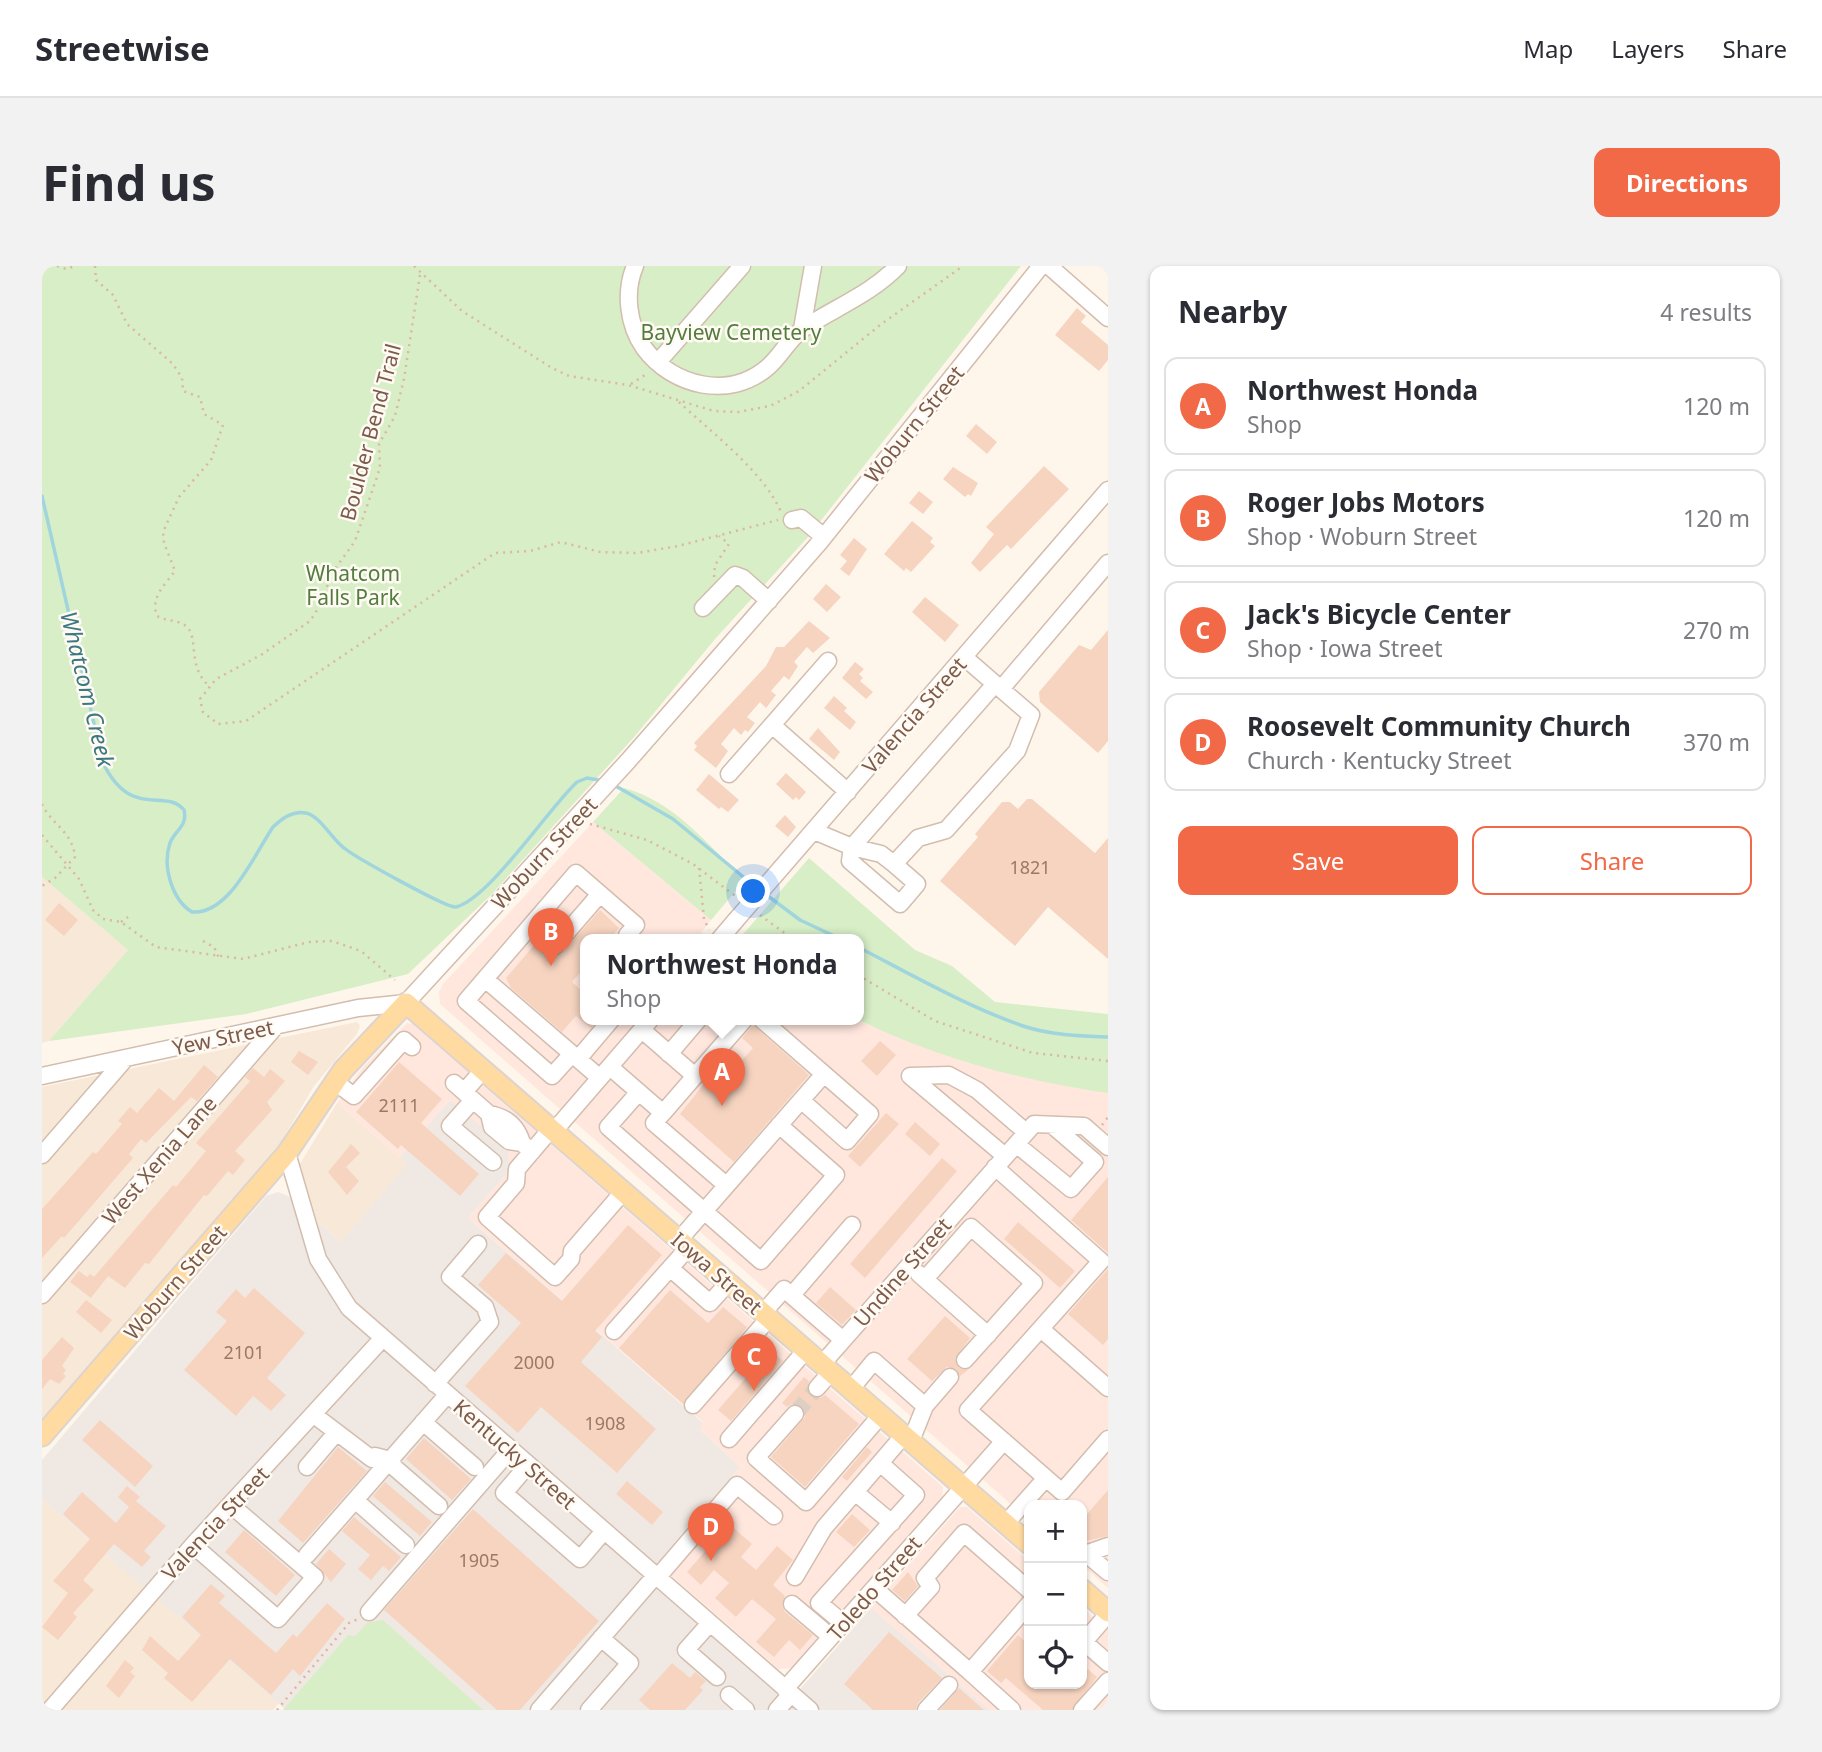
<!DOCTYPE html>
<html lang="en">
<head>
<meta charset="utf-8">
<style>
  body { margin:0; font-family:"Noto Sans",sans-serif; background:#f2f2f3; color:#2b2b33 }
  .controls { position:absolute; right:21px; bottom:21px; display:grid; overflow:hidden; border-radius:14px; box-shadow:0 2px 5px #0004 }
  .controls button { width:63px; height:63px; display:grid; place-items:center; padding:0; border:0; border-bottom:2px solid #e1e1e2; background:#fff; color:#2b2b33; font:35px sans-serif }
  .you { position:absolute; left:712px; top:626px; width:24px; height:24px; margin:-18px; border:5px solid #fff; border-radius:50%; background:#1a73e8; box-shadow:0 0 0 10px #1a73e833 }
  .badge { display:grid; place-items:center; width:46px; height:46px; border-radius:50%; background:#f16947; color:#fff; font-size:23px; font-weight:700 }
  .pin { position:absolute; translate:-50% -58px; filter:drop-shadow(0 2px 4px #0008) }
  .pin::after { content:''; position:absolute; top:37px; width:24px; height:21px; background:inherit; clip-path:polygon(0 0,100% 0,50% 100%) }
  .popup { position:absolute; left:538px; top:668px; width:284px; height:91px; box-sizing:border-box; display:grid; place-content:center; border-radius:14px; background:#fff; filter:drop-shadow(0 2px 5px #0005); font-size:23px; white-space:nowrap; color:#7c7c81 }
  .popup b { font-size:26px; color:#2b2b33 }
  .popup::after { content:''; position:absolute; left:50%; top:100%; margin-left:-14px; border:14px solid transparent; border-top-color:#fff }
  .list { margin:0; padding:0; list-style:none }
  h2 { display:flex; justify-content:space-between; align-items:center; height:91px; margin:0; padding:0 28px; font-size:30px }
  h2 small { font-size:23px; font-weight:400; color:#7c7c81 }
  .list li { display:grid; grid-template-columns:46px 1fr auto; gap:21px; align-items:center; box-sizing:border-box; height:98px; margin:0 14px 14px; padding:0 14px; border:2px solid #e1e1e2; border-radius:14px }
  .list b { display:block; font-size:26px; white-space:nowrap }
  .list p { margin:0; font-size:23px; white-space:nowrap; color:#7c7c81 }
  .list em { font-size:23px; font-style:normal; color:#7c7c81 }
  .actions { display:flex; gap:14px; padding:21px 28px }
  .actions a { flex:1; padding:16px 0; border:2px solid #f16947; border-radius:14px; text-align:center; font-size:24px; color:#f16947 }
  .actions .main { background:#f16947; color:#fff }
  .icon { flex:none; width:38px; height:38px; fill:none; stroke:currentColor; stroke-width:2; stroke-linecap:round; stroke-linejoin:round }
  .map { position:relative; flex:none; width:1066px; height:1444px; overflow:hidden; border-radius:14px }
  header { display:flex; align-items:center; gap:42px; box-sizing:border-box; height:98px; padding:0 35px; background:#fff; border-bottom:2px solid #e1e1e2 }
  header strong { font-size:33px }
  nav { display:flex; gap:38px; margin-inline-start:auto; font-size:24px }
  .intro { display:flex; align-items:center; justify-content:space-between; box-sizing:border-box; height:168px; padding:0 42px }
  h1 { margin:0; font-size:49px }
  .button { padding:18px 32px; border-radius:14px; background:#f16947; color:#fff; font-size:24px; font-weight:700 }
  main { display:flex; gap:42px; padding:0 42px }
  aside { flex:1; background:#fff; border-radius:14px; box-shadow:0 2px 5px #0004 }
  .map>svg:first-child { display:block }
  .residential { fill:#f7e8d8 }
  .commercial { fill:#ffe7de }
  .industrial { fill:#f0e9e3 }
  .green { fill:#d7eec7 }
  .lines { fill:none; stroke-linecap:round; stroke-linejoin:round }
  .stream { stroke:#a1d5dd; stroke-width:3.5 }
  .building { fill:#f6d4c0 }
  .minor-tunnel { stroke:#decfc3; stroke-width:16; stroke-dasharray:16 8; stroke-linecap:butt }
  .minor-casing { stroke:#d3bdae; stroke-width:19 }
  .major-casing { stroke:#ddd4d0; stroke-width:23 }
  .path { stroke:#dcb7a1; stroke-width:2.5; stroke-dasharray:2 5; stroke-linecap:butt }
  .minor { stroke:#fff; stroke-width:16 }
  .major { stroke:#ffdaa1; stroke-width:19 }
  .minor-bridge-casing { stroke:#d3bdae; stroke-width:19; stroke-linecap:butt }
  .minor-bridge { stroke:#fff; stroke-width:16 }
  .labels { text-anchor:middle; dominant-baseline:central; stroke-width:5; stroke-linejoin:round; paint-order:stroke }
  .number-label { font-size:18px; fill:#9b7968 }
  .park-label { font-size:21px; fill:#527d3e; stroke:#fffaf3 }
  .street-label { font-size:21px; fill:#7d5b4a; stroke:#fffaf3 }
  .water-label { font-size:23px; font-style:italic; fill:#3c7882; stroke:#fffaf3 }
</style>
</head>
<body>
<header>
<strong>Streetwise</strong>
<nav><a>Map</a><a>Layers</a><a>Share</a></nav>
</header>
<div class="intro"><h1>Find us</h1><a class="button">Directions</a></div>
<main>
<div class="map">
<svg width="1066" height="1444" viewBox="0 0 1066 1444">
  <rect width="100%" height="100%" fill="#fef6eb"/>
  <path class="residential" d="M0,611L86,684L7,775L0,777Z
    M315,756L318,760L315,768L272,820L239,876L0,1154V821Z
    M295,837L366,899L299,976L275,955L258,898Z
    M0,1233L237,1437L231,1444H0Z"/>
  <path class="commercial" d="M551,556L669,654L659,667L666,674H544V754H817L833,762L1066,800V1322L1040,1299V1239H987V1254L398,738L397,726L401,718Z
    M365,757L371,758L901,1221L900,1231L750,1402L736,1403L615,1297L698,1201L658,1164L661,1156L426,952L467,905L408,834L357,892L295,837L322,800Z
    M918,1241H925L987,1295V1418H1040V1341L1066,1364V1444H896L829,1342Z"/>
  <path class="industrial" d="M408,834L466,884L467,905L426,952L661,1157L658,1164L698,1201L602,1312L746,1437L829,1342L947,1444H244L0,1233V1194L224,930L236,926L246,930L299,976L365,899L357,892Z"/>
  <path class="green" d="M0,0H979L766,271L673,373L593,470L449,629L366,708L204,748L7,775L86,684L0,611Z
    M582,522C632,535 667,580 703,614L669,654L551,556Z
    M767,592L873,684L910,700L953,736L1066,748V827C981,815 894,792 817,754L816,674H696Z
    M341,1354L441,1444H241L306,1369L313,1370L325,1357Z"/>
  <g class="lines">
    <path class="stream" d="M0,230L61,497C90,555 123,521 142,544C146,560 133,564 128,577C120,600 130,634 150,646C187,649 212,589 231,561C239,553 251,544 264,547C278,550 290,573 302,582C313,591 406,643 414,641C447,633 506,543 535,516L545,512L562,515
      M572,519L631,553L716,623
      M722,627L758,654L801,674
      M816,681C870,709 924,740 981,760C1008,769 1038,770 1066,771"/>
  </g>
  <path class="building" d="M1035,42L1044,50L1039,56L1066,79V94L1057,105L1013,69Z
    M934,158L955,176L945,188L924,170Z
    M1002,200L1027,223L969,283L965,279L938,306L929,297L952,268L944,261Z
    M911,201L936,217L929,230L926,228L923,231L901,213Z
    M877,225L891,236L881,248L867,237Z
    M870,255L891,272L888,276L893,280L869,306L864,302L862,305L842,288Z
    M812,272L825,283L807,310L798,303L805,295L798,289Z
    M784,318L799,331L785,346L771,333Z
    M883,331L917,359L903,376L870,346Z
    M767,355L788,372L771,387L765,381L752,396L756,400L747,414L742,410L729,425L734,429L724,442L718,436L705,451L713,457L706,466L703,464L699,469L692,462L679,478L686,485L674,502L652,484L655,480L652,477L724,400L734,381H742Z
    M1066,364V475L1056,487L998,436L997,426L1037,379L1049,384Z
    M813,396L822,403L817,408L821,412L818,415L831,426L824,433L800,412Z
    M792,430L805,442L802,445L814,456L808,464L782,442Z
    M776,462L798,486L792,494L767,473Z
    M744,507L764,526L757,534L754,531L751,534L734,518Z
    M667,508L697,534L686,546L679,541L677,543L654,524Z
    M985,533H990L1053,587L1066,572V693L1006,641L973,680L898,615L936,571L933,568L960,536H968L976,543Z
    M743,549L754,561L746,571L733,560Z
    M17,637L36,654L22,670L3,654Z
    M558,644L577,662L567,674H543V701L530,716L543,728V754H555L549,762L534,750L520,766L469,722L464,712L494,677L510,690L519,688Z
    M711,759L767,809L692,896L638,848L681,794L691,804L711,782L700,772Z
    M838,775L854,789L835,810L819,795Z
    M257,785L276,796L266,809L249,796Z
    M357,796L400,833L379,857L437,908L418,930L359,879L356,883L314,846Z
    M162,799L176,811L155,835L149,831L104,877L99,873L87,888L91,892L22,972L20,970L0,992V943L51,886L54,888L80,858L76,855L88,841L95,847L117,822L132,835Z
    M211,802L222,811L228,803L243,815L225,836L230,844L193,885L203,894L191,909L186,905L165,930L162,929L107,998L103,997L83,1022L66,1010L49,1032L28,1016L37,1005L45,1011L48,1008L52,1011L131,919L134,921L164,885L154,877L208,815L203,811Z
    M844,847L857,858L818,901L806,890Z
    M873,856L898,878L888,890L863,868Z
    M309,878L318,887L304,901L317,915L305,929L286,906Z
    M900,892L915,905L823,1012L808,998Z
    M1066,911V987L1029,954Z
    M976,956L1033,1005L1018,1022L962,973Z
    M586,959L620,989L553,1065L560,1071L539,1096L614,1163L575,1207L499,1141L476,1167L423,1120L479,1057L436,1019L464,987L520,1035Z
    M1066,1003V1073L1061,1079L1026,1048Z
    M788,1021L814,1044L800,1059L774,1037Z
    M212,1022L263,1067L225,1112L244,1129L229,1145L211,1130L194,1150L142,1104L185,1055L174,1046L194,1023L203,1032Z
    M628,1024L666,1057L681,1041L705,1061L641,1138L577,1082Z
    M44,1034L70,1054L59,1067L34,1046Z
    M903,1050L928,1072L913,1093L917,1102L926,1104L918,1110L914,1103L905,1101L890,1115L865,1093Z
    M20,1071L32,1082L20,1100L24,1104L21,1108L24,1110L17,1118L8,1113L0,1123V1094Z
    M728,1084L741,1095L689,1155L676,1144Z
    M762,1111L767,1115L765,1125L769,1130L778,1132L783,1129L817,1158L763,1221L729,1191L763,1151L759,1140L750,1138L745,1141L740,1137Z
    M58,1154L111,1200L93,1221L40,1174Z
    M382,1172L429,1213L410,1234L364,1193Z
    M296,1181L325,1205L261,1277L236,1255Z
    M825,1181L830,1186L805,1215L800,1211Z
    M585,1215L621,1246L610,1259L574,1228Z
    M343,1216L390,1256L378,1270L331,1230Z
    M85,1220L98,1231L94,1235L124,1260L102,1285L109,1291L100,1301L72,1278L41,1314L52,1324L31,1347L35,1351L16,1374L0,1361L26,1327L11,1315L48,1273L21,1248L40,1226L74,1257L87,1241L76,1231Z
    M1066,1224V1270L1040,1276V1254Z
    M431,1243L557,1355L478,1444H455L342,1344Z
    M810,1248L828,1264L812,1281L794,1266Z
    M312,1251L359,1291L347,1305L341,1300L329,1314L316,1303L328,1289L300,1265Z
    M687,1258L710,1278L699,1291L714,1304L735,1280L751,1294L731,1319L743,1330L740,1339L743,1346L771,1369L758,1384L747,1374L732,1391L714,1376L734,1353L710,1333L694,1351L673,1332L687,1317L672,1304L659,1319L645,1306Z
    M202,1264L253,1309L234,1330L183,1286Z
    M287,1283L304,1298L289,1316L274,1298Z
    M866,1306L876,1320L863,1335L850,1324Z
    M169,1318L183,1330L177,1337L234,1387L251,1368L255,1371L285,1337L303,1353L258,1410L251,1403L229,1429L188,1393L150,1436L122,1412L126,1407L100,1384L108,1370L136,1395L159,1369L140,1351Z
    M847,1366L900,1412L876,1437L874,1444H831L802,1418Z
    M976,1369L987,1379V1418H1040V1398L1055,1411L1030,1444H1001L964,1412L959,1417L945,1405Z
    M83,1394L92,1402L88,1406L93,1410L77,1432L64,1420Z
    M630,1397L648,1412L653,1406L664,1415L658,1421L661,1424L643,1444H608L597,1434Z
    M917,1422L942,1444H898Z"/>
  <g class="lines">
    <path class="minor-tunnel" d="M753,1148L775,1122"/>
    <g class="minor-casing">
      <path id="minor" d="M593,0C582,26 586,59 602,82C631,121 688,134 726,101C739,90 748,71 762,62C794,41 829,28 856,0
        M1007,0L1066,52
        M760,63L771,0
        M616,96L700,0
        M750,254L759,252L782,271
        M661,342L693,309L701,312L727,335
        M922,391L989,449L975,485L904,564L876,572L852,598L875,618L858,638L808,595L810,581L953,418
        M786,395L730,459L806,526
        M959,423L1066,297
        M687,508L730,459
        M772,565L810,581L839,588L852,598
        M740,601L1066,224
        M490,659L513,680L558,628
        M677,674L694,654
        M443,713L558,812
        M720,754L782,808
        M600,764L653,810L702,754
        M530,788L510,810L424,735L534,607L594,659L585,669L591,674
        M627,788L656,754
        M536,793L569,754
        M568,801L621,847L612,857L684,919
        M0,810L316,742L364,737L586,495L777,277L999,0
        M293,816L312,830L362,774L370,781
        M412,817L447,848L450,861L467,875L480,877L490,886
        M422,826L441,804
        M597,826L566,861L719,995L794,909L737,859
        M431,834L408,860L451,896
        M621,847L653,810
        M447,848C465,851 475,860 480,877
        M509,863L475,903L474,917L445,951L513,1011L529,993L530,985L581,926
        M512,865L608,754
        M974,878L1029,923L1053,896L1010,859
        M245,887L276,993L307,1042L768,1444
        M0,889L84,792
        M963,890L868,810L907,809L935,824L984,866
        M953,901L1059,995L926,1144L1020,1226L1066,1173
        M637,974L782,808L828,848L805,875L759,834
        M628,1002L668,1037L686,1017
        M877,1008L946,1069
        M883,1013L929,961L992,1017L923,1094
        M0,1029L234,760
        M750,1029L810,959
        M721,1047L742,1023L801,1074
        M999,1063L1066,1122
        M572,1065L646,982
        M780,1098L992,858L1042,860L1066,881
        M393,1118L448,1056L443,1041L408,1011L436,978
        M775,1122L789,1106
        M809,1123L832,1095L883,1140
        M651,1139L727,1052
        M753,1148L714,1192L764,1236L839,1149
        M272,1149L330,1193L333,1190L348,1194L353,1202L397,1240
        M381,1156L433,1201
        M687,1173L764,1084
        M869,1175L883,1140L908,1111
        M838,1197L813,1226L850,1257
        M486,1199L462,1227L538,1293L562,1265
        M265,1201L294,1167
        M313,1234L364,1279
        M964,1257L1004,1212
        M151,1279L236,1353L273,1311L190,1240
        M1042,1286L1066,1306
        M265,1289L405,1129
        M1040,1289L1066,1280
        M753,1311L782,1262L813,1226
        M615,1312L695,1219L732,1250
        M832,1322L928,1406L987,1338
        M750,1338L789,1371
        M327,1346L468,1184
        M863,1350L889,1321L883,1312L922,1267L987,1324
        M668,1357L644,1384L675,1411
        M801,1357L777,1337L874,1229L838,1197L862,1169
        M1042,1376L1066,1397
        M1040,1378L1066,1348
        M928,1406L970,1444
        M743,1423L962,1175
        M687,1429L704,1444
        M8,1444L151,1279L340,1073
        M497,1444L613,1310
        M547,1444L588,1397L559,1372
        M735,1444L749,1428
        M884,1444L907,1419
        M1040,1444L1066,1415"/>
    </g>
    <g class="major-casing">
      <path id="major" d="M0,1170L245,887L301,804L364,737L987,1278
        M1040,1323L1066,1346"/>
    </g>
    <path class="path" d="M15,0L24,3L33,0
      M53,0L54,14L71,29L85,58L131,98L140,112L141,125L158,131L162,148L181,159L169,194L137,231L121,266L122,277L133,305C123,319 108,331 115,350C125,356 138,353 146,362C156,374 146,400 166,419
      M372,0L420,45L510,102L527,110L586,119L672,145L696,146L728,140L757,125L838,59L921,0
      M378,9L362,113L353,150L337,178L338,202L313,275L288,310L281,335L268,355L219,389L174,413L158,433L161,446L176,458L204,455L453,287L488,285L519,276L558,286L595,287L636,280L736,254
      M589,118L606,107
      M637,136C669,166 722,206 739,246
      M672,311L673,299L687,278L677,270
      M0,538C9,558 31,566 33,591L13,612L0,620
      M548,558L605,574L651,598L696,632
      M0,569L37,613L51,644L61,653L79,656L114,681L201,693L267,676L290,675L319,685L353,714
      M657,602L662,653L667,664
      M718,649L752,674
      M79,656L86,651
      M161,675L172,681L177,692
      M816,709L893,755L991,787L1066,795
      M1060,859L1066,851
      M235,1444L307,1357L316,1353"/>
    <use href="#minor" class="minor"/>
    <use href="#major" class="major"/>
    <g class="minor-bridge-casing">
      <path id="minor-bridge" d="M694,654L740,601"/>
    </g>
    <use href="#minor-bridge" class="minor-bridge"/>
  </g>
  <g class="labels">
    <g class="number-label">
      <text x="988" y="601">1821</text>
      <text x="357" y="839">2111</text>
      <text x="202" y="1086">2101</text>
      <text x="492" y="1096">2000</text>
      <text x="563" y="1157">1908</text>
      <text x="437" y="1294">1905</text>
    </g>
    <g class="park-label">
      <text x="689" y="66">Bayview Cemetery</text>
      <text x="311" y="307">Whatcom<tspan x="311" dy="24">Falls Park</tspan></text>
    </g>
    <g class="street-label">
      <text transform="translate(872 158) rotate(-51)">Woburn Street</text>
      <text transform="translate(328 166) rotate(-75)">Boulder Bend Trail</text>
      <text transform="translate(872 449) rotate(-49)">Valencia Street</text>
      <text transform="translate(502 587) rotate(-47)">Woburn Street</text>
      <text transform="translate(181 771) rotate(-12)">Yew Street</text>
      <text transform="translate(117 894) rotate(-49)">West Xenia Lane</text>
      <text transform="translate(860 1006) rotate(-49)">Undine Street</text>
      <text transform="translate(675 1007) rotate(41)">Iowa Street</text>
      <text transform="translate(133 1016) rotate(-49)">Woburn Street</text>
      <text transform="translate(473 1188) rotate(41)">Kentucky Street</text>
      <text transform="translate(173 1257) rotate(-47)">Valencia Street</text>
      <text transform="translate(832 1322) rotate(-49)">Toledo Street</text>
    </g>
    <g class="water-label">
      <text transform="translate(46 423) rotate(76)">Whatcom Creek</text>
    </g>
  </g>
</svg>
<div class="controls">
<button>+</button>
<button>−</button>
<button><svg class="icon" aria-label="locate" viewBox="0 0 24 24"><circle cx="12" cy="12" r="6"/><path d="M12 2v4M12 18v4M2 12h4M18 12h4"/></svg></button>
</div>
<div class="you"></div>
<div class="pin badge" style="left:680px;top:840px">A</div>
<div class="popup"><b>Northwest Honda</b>Shop</div>
<div class="pin badge" style="left:509px;top:700px">B</div>
<div class="pin badge" style="left:712px;top:1125px">C</div>
<div class="pin badge" style="left:669px;top:1295px">D</div>
</div>
<aside>
<h2>Nearby<small>4 results</small></h2>
<ul class="list">
<li><span class="badge">A</span><div><b>Northwest Honda</b><p>Shop</p></div><em>120 m</em></li>
<li><span class="badge">B</span><div><b>Roger Jobs Motors</b><p>Shop · Woburn Street</p></div><em>120 m</em></li>
<li><span class="badge">C</span><div><b>Jack's Bicycle Center</b><p>Shop · Iowa Street</p></div><em>270 m</em></li>
<li><span class="badge">D</span><div><b>Roosevelt Community Church</b><p>Church · Kentucky Street</p></div><em>370 m</em></li>
</ul>
<div class="actions"><a class="main">Save</a><a>Share</a></div>
</aside>
</main>
</body>
</html>
